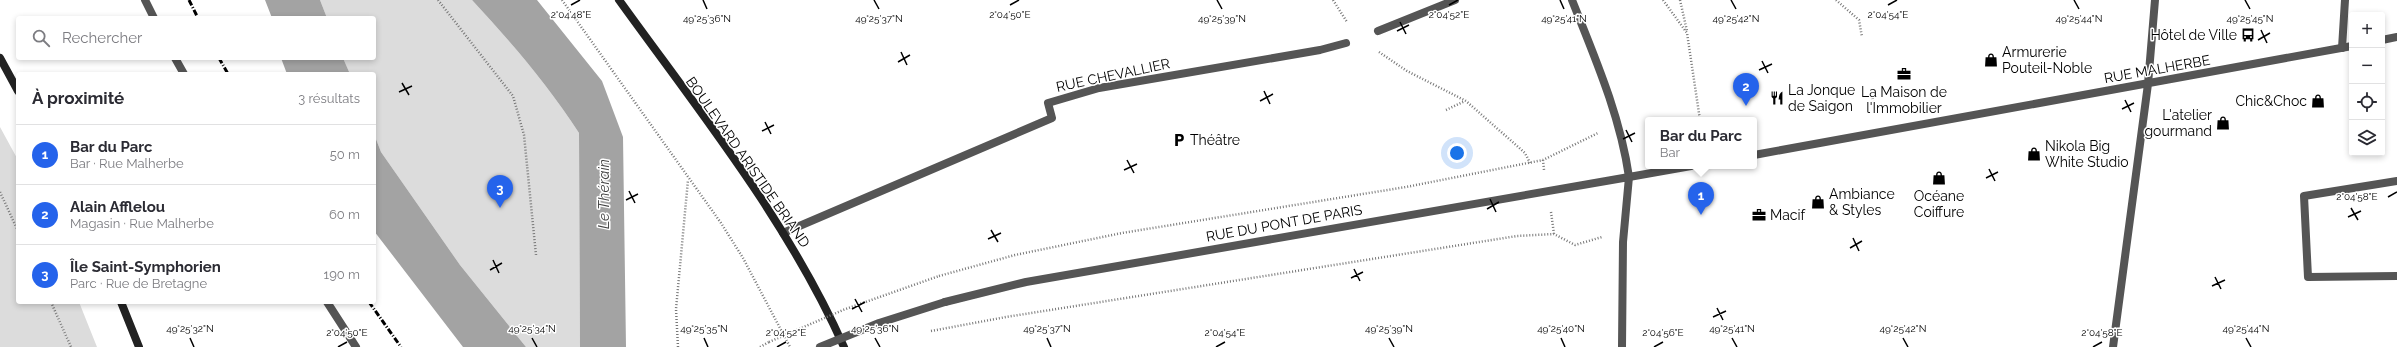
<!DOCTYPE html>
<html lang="fr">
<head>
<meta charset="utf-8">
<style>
  body { margin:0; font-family:Raleway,sans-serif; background:#f7f7f7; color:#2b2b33 }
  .controls { position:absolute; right:12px; top:12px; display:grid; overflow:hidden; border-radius:4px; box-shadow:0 2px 6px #0003 }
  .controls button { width:36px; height:36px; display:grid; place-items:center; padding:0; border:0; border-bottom:1px solid #e1e1e2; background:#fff; color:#2b2b33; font:20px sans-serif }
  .you { position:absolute; left:1457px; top:153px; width:14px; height:14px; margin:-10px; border:3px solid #fff; border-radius:50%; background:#1a73e8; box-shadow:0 0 0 6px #1a73e833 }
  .badge { display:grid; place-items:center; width:26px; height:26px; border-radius:50%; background:#2563eb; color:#fff; font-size:13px; font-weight:700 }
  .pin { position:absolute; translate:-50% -33px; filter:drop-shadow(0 1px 2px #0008) }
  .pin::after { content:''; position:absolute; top:21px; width:14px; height:12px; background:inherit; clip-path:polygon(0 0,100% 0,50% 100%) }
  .popup { position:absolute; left:1645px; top:117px; width:112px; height:52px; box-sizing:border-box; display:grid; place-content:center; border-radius:4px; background:#fff; filter:drop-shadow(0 1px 3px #0005); font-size:13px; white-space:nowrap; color:#7c7c81 }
  .popup b { font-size:15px; color:#2b2b33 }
  .popup::after { content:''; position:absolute; left:50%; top:100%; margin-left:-8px; border:8px solid transparent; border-top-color:#fff }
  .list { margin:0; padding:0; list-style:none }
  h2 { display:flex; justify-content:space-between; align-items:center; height:52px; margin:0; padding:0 16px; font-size:17px }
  h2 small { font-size:13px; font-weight:400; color:#7c7c81 }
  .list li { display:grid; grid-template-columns:26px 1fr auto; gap:12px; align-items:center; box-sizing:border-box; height:60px; padding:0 16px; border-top:1px solid #e1e1e2 }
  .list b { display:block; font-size:15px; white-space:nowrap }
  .list p { margin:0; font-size:13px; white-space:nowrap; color:#7c7c81 }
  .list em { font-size:13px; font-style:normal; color:#7c7c81 }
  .icon { flex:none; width:22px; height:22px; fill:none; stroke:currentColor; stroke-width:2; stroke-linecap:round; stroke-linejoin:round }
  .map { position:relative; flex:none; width:2397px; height:347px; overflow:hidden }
  .search { position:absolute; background:#fff; box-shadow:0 2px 6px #0003; left:16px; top:16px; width:360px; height:44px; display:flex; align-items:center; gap:10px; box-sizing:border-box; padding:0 14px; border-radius:4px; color:#7c7c81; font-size:15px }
  .panel { position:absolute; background:#fff; box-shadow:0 2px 6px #0003; left:16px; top:72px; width:360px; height:232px; border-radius:4px }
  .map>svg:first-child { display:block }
  .green { fill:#dcdcdc }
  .water { fill:#a3a3a3 }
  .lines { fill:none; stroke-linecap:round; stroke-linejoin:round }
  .path { stroke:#777; stroke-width:2.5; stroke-dasharray:1 2; stroke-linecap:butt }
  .service { stroke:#555; stroke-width:8 }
  .minor { stroke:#555; stroke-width:8 }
  .tertiary { stroke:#555; stroke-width:8 }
  .secondary { stroke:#222; stroke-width:8 }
  .rail { stroke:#000; stroke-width:3; stroke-dasharray:6 2 1 2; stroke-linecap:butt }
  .path-bridge { stroke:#777; stroke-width:2.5; stroke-dasharray:1 2; stroke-linecap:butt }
  .tertiary-bridge { stroke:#555; stroke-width:8 }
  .ticks { fill:none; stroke:#000; stroke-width:1.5 }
  .labels { text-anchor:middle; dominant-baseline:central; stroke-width:3; stroke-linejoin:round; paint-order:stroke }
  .poi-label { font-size:14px; fill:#000; stroke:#fff; text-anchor:start }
  .street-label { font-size:14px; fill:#000; stroke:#fff }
  .water-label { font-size:15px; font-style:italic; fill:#444; stroke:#fff }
  .ticks-label { font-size:10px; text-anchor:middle; fill:#000; stroke:#fff; stroke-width:3; stroke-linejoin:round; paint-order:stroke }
</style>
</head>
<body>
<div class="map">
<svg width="2397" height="347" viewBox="0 0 2397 347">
  <rect width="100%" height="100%" fill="#fff"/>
  <path class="green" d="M320,0H472C511,42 548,85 579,133L580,347H526L460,265L381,152L374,134V74H350L343,58H374V18H327Z
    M0,127L18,160V302H79L97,347H0Z"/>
  <path class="water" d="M265,0H320L327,18H272Z
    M472,0H537L602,81L623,137L626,347H580L579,133C548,85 511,42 472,0Z
    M281,58H343L350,74H287Z
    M374,134L381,152L460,265L526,347H463L374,231Z"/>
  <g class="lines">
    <path class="path" d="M438,0L513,96L524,135L536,255
      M562,0L721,223L743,258L790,347
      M1333,0L1347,22
      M1663,0L1687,33L1700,120
      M1680,0L1687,31
      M1836,0L1859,20L1862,37
      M1379,52L1407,71L1466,101L1525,153L1530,163
      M1872,95L1875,112
      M1446,110L1465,101
      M1543,160L1544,170
      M0,192L18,231
      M1551,212L1554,234
      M939,276L1015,255L1122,233L1406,187L1543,160L1598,133
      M51,302L71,347
      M931,331L1006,317L1517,236L1554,234L1575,245L1602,237
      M678,347L676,309L688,180
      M760,347L769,342"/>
    <path class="service" d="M2342,48L2345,0
      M2397,181L2304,196L2308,277L2397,276"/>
    <path class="minor" d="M145,0L154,18
      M1572,0C1595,58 1620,115 1629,177L1691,166
      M1378,31L1455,0
      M2382,40L2397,37
      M175,58L184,74
      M1754,155L2352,46
      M783,233L1052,118L1048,103L1099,88L1320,50L1346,43
      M327,302L356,347
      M2113,347L2148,84L2155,0"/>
    <path class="tertiary" d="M945,302L1026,282L1629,177L1623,242L1622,347"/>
    <path class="secondary" d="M619,0C699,111 788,221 844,347
      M0,58L18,91
      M121,302L139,347"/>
    <path class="rail" d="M189,0L198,18
      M219,58L228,74
      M369,302L401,347"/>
    <path class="path-bridge" d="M769,342L843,310L939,276"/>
    <path class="tertiary-bridge" d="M820,347L879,323L945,302"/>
  </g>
  <path class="ticks" d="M703,0L707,9M874,0L879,9M1217,0L1222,9M1560,0L1564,9M1731,0L1736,9M2074,0L2079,9M2245,0L2250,9M571,5L580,0M1010,5L1019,0M1449,5L1458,0M1888,5L1897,0M1400,22L1406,34M2261,30L2267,43M1397,31L1409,25M2258,40L2270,33M901,52L907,65M1762,61L1768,73M898,62L910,55M1759,70L1772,64M402,83L409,95M1264,91L1270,104M399,92L412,86M2125,100L2131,112M1260,101L1273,94M2122,109L2134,103M765,122L771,134M1626,130L1632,142M762,131L774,125M1623,139L1635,133M1127,160L1134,173M1989,169L1995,181M1124,170L1137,164M1986,178L1998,172M629,191L635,203M2388,197L2397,192M1490,199L1496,212M626,200L638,194M2351,208L2358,220M1487,209L1499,202M2348,217L2361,211M991,230L998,242M1853,238L1859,251M988,239L1001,233M1850,248L1862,241M493,260L499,273M1354,269L1360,281M490,270L502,263M2215,277L2221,289M1351,278L1363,272M2212,286L2225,280M855,299L862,312M1717,308L1723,320M852,309L865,302M1713,317L1726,311M190,338L194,347M532,338L537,347M704,338L708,347M875,338L880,347M1047,338L1051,347M1389,338L1394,347M1561,338L1565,347M1732,338L1737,347M1903,338L1908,347M2246,338L2251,347M338,347L347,342M777,347L786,342M1216,347L1225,342M1654,347L1663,342M2093,347L2102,342"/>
  <defs>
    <g id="bus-bare" transform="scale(1.08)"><path d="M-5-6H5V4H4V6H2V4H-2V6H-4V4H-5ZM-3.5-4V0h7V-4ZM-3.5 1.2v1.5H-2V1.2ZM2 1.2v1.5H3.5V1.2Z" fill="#000" stroke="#fff" stroke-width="2.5" paint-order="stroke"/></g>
    <g id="shop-bare" transform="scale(1.08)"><path d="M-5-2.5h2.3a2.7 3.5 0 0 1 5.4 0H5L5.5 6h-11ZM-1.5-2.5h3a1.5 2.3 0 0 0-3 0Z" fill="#000" stroke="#fff" stroke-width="2.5" paint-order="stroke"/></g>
    <g id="office-bare" transform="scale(1.08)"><path d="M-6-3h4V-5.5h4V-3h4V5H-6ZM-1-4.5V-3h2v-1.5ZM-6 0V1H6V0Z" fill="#000" stroke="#fff" stroke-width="2.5" paint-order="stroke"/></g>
    <g id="restaurant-bare" transform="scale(1.08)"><path d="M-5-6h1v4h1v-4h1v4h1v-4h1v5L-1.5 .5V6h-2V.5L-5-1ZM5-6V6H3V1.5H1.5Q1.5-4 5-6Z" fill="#000" stroke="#fff" stroke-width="2.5" paint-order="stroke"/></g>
    <g id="parking-bare" transform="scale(1.08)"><path d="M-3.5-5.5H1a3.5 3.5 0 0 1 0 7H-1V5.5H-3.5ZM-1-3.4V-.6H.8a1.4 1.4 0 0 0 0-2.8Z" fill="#000" stroke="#fff" stroke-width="2.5" paint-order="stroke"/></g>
  </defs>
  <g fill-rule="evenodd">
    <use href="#bus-bare" x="2248" y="35"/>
    <use href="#shop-bare" x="1991" y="60"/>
    <use href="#office-bare" x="1904" y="74"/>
    <use href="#restaurant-bare" x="1777" y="98"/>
    <use href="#shop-bare" x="2318" y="101"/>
    <use href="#shop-bare" x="2223" y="123"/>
    <use href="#parking-bare" x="1179" y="140"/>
    <use href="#shop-bare" x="2034" y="154"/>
    <use href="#shop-bare" x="1939" y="178"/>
    <use href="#shop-bare" x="1818" y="202"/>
    <use href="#office-bare" x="1759" y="215"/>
  </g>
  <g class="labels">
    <g class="poi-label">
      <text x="2237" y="35" text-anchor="end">Hôtel de Ville</text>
      <text x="2002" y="52">Armurerie<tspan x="2002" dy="16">Pouteil-Noble</tspan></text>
      <text x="1788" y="90">La Jonque<tspan x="1788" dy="16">de Saigon</tspan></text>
      <text x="1904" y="92" text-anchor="middle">La Maison de<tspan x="1904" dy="16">l'Immobilier</tspan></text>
      <text x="2307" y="101" text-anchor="end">Chic&amp;Choc</text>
      <text x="2212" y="115" text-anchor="end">L'atelier<tspan x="2212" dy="16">gourmand</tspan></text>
      <text x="1190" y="140">Théâtre</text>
      <text x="2045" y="146">Nikola Big<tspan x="2045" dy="16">White Studio</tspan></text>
      <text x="1829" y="194">Ambiance<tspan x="1829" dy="16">&amp; Styles</tspan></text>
      <text x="1939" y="196" text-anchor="middle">Océane<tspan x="1939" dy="16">Coiffure</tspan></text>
      <text x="1770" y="215">Macif</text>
    </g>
    <g class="street-label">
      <text transform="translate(2157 69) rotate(-10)">RUE MALHERBE</text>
      <text transform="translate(1113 75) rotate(-12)">RUE CHEVALLIER</text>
      <text transform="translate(748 162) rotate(55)">BOULEVARD ARISTIDE BRIAND</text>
      <text transform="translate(1284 223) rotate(-10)">RUE DU PONT DE PARIS</text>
    </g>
    <g class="water-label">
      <text transform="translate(604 194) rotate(-90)">Le Thérain</text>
    </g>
  </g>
  <g class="ticks-label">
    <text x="571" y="18">2°04'48"E</text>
    <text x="1010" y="18">2°04'50"E</text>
    <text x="1449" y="18">2°04'52"E</text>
    <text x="1888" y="18">2°04'54"E</text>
    <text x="707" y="22">49°25'36"N</text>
    <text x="879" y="22">49°25'37"N</text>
    <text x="1222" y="22">49°25'39"N</text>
    <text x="1564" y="22">49°25'41"N</text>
    <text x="1736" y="22">49°25'42"N</text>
    <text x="2079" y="22">49°25'44"N</text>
    <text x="2250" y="22">49°25'45"N</text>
    <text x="2357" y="200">2°04'58"E</text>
    <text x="190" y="332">49°25'32"N</text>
    <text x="532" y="332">49°25'34"N</text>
    <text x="704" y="332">49°25'35"N</text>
    <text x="875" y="332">49°25'36"N</text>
    <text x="1047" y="332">49°25'37"N</text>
    <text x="1389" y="332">49°25'39"N</text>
    <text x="1561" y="332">49°25'40"N</text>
    <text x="1732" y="332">49°25'41"N</text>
    <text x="1903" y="332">49°25'42"N</text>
    <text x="2246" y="332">49°25'44"N</text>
    <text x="347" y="336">2°04'50"E</text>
    <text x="786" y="336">2°04'52"E</text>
    <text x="1225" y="336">2°04'54"E</text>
    <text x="1663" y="336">2°04'56"E</text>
    <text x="2102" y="336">2°04'58"E</text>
  </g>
</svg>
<div class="controls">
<button>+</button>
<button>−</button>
<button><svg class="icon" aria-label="locate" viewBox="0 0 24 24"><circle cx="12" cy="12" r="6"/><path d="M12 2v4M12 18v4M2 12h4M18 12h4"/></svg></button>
<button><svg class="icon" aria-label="layers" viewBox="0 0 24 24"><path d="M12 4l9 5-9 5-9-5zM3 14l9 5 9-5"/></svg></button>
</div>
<div class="you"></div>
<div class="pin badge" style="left:1701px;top:215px">1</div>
<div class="popup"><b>Bar du Parc</b>Bar</div>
<div class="pin badge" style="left:1746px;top:106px">2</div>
<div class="pin badge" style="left:500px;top:208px">3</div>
<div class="search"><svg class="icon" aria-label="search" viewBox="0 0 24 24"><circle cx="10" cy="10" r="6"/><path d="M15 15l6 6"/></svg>Rechercher</div>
<section class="panel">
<h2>À proximité<small>3 résultats</small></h2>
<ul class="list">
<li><span class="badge">1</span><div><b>Bar du Parc</b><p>Bar · Rue Malherbe</p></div><em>50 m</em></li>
<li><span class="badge">2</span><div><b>Alain Afflelou</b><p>Magasin · Rue Malherbe</p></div><em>60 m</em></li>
<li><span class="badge">3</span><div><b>Île Saint-Symphorien</b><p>Parc · Rue de Bretagne</p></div><em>190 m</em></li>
</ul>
</section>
</div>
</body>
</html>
